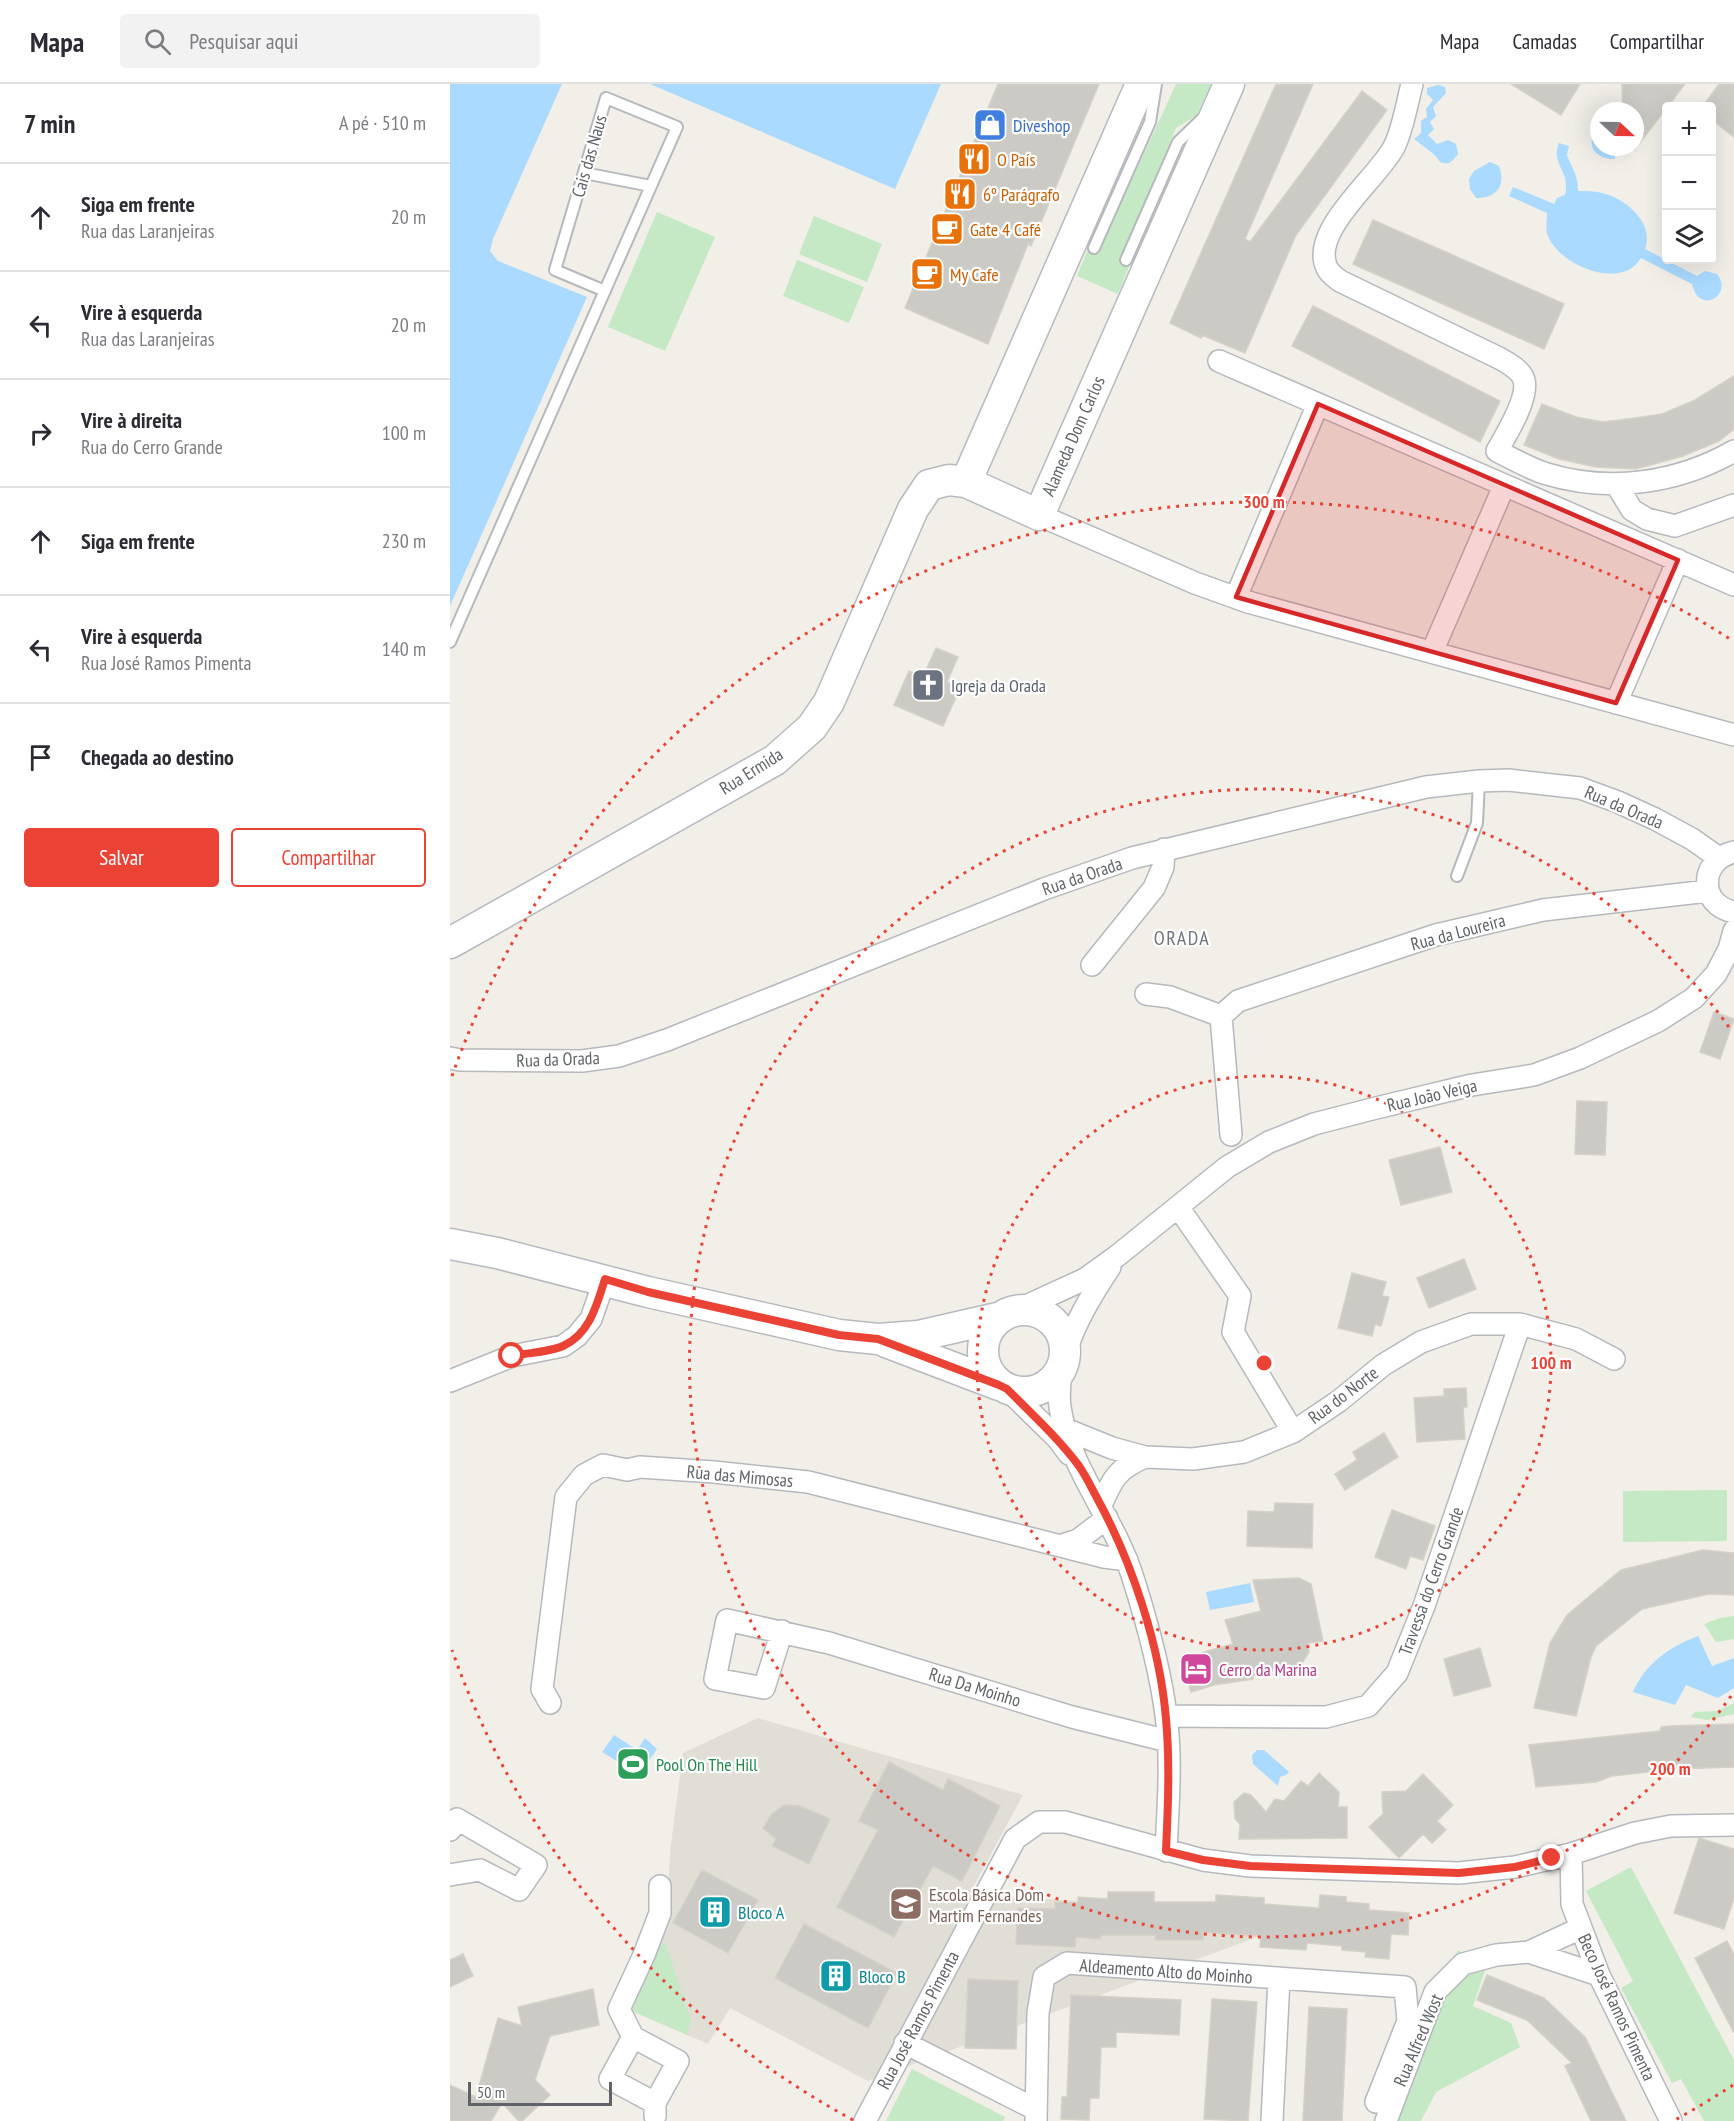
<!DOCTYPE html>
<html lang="pt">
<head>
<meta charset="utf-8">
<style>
  body { margin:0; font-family:"PT Sans Narrow",sans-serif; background:#f2f2f3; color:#2b2b33 }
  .controls { position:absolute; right:18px; top:18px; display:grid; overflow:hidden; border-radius:6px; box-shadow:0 6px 24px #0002 }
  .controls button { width:54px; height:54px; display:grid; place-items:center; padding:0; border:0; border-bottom:2px solid #e1e1e2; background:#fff; color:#2b2b33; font:30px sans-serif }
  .compass { position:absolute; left:1140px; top:18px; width:54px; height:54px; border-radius:50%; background:#fff; box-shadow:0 6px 24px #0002; rotate:112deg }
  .scale { position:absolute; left:18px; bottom:15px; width:144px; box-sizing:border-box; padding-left:6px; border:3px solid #5f6368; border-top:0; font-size:16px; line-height:21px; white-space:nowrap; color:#5f6368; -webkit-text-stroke:4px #fff; paint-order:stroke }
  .stop { position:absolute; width:18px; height:18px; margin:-14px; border:4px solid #ea4335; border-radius:50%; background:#fff }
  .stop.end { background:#ea4335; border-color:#fff; box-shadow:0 2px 6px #0008 }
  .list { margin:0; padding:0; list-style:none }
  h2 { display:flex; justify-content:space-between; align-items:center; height:78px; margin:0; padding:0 24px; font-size:26px }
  h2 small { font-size:20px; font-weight:400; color:#7c7c81 }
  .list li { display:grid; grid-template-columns:39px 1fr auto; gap:18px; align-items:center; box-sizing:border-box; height:108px; padding:0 24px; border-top:2px solid #e1e1e2 }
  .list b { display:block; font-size:22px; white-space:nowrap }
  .list p { margin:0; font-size:20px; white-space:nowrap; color:#7c7c81 }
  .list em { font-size:20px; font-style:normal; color:#7c7c81 }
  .actions { display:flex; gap:12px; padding:18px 24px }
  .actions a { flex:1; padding:14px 0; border:2px solid #ea4335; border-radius:6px; text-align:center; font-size:21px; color:#ea4335 }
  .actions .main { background:#ea4335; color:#fff }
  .icon { flex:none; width:33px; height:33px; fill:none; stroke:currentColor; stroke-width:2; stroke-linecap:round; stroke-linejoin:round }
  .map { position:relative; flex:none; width:1284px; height:2037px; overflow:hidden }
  header { display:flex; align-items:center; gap:36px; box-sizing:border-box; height:84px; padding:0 30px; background:#fff; border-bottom:2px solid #e1e1e2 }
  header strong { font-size:28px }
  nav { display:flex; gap:33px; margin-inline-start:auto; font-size:21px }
  .search { width:420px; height:54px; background:#f2f2f3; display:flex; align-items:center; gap:15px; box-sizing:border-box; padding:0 21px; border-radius:6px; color:#7c7c81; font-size:22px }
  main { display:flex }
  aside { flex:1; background:#fff }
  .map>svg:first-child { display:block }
  .education { fill:#e1ded6 }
  .green { fill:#c5e8c5 }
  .water { fill:#aadaff }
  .building { fill:#cccac5; stroke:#d6d1c6; stroke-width:1.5 }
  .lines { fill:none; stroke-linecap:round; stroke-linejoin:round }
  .lane-casing { stroke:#b5b8bc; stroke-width:14 }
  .street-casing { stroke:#b5b8bc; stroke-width:24 }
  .secondary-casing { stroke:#b6babf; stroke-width:33 }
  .lane { stroke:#fff; stroke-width:10 }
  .street { stroke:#fff; stroke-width:21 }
  .secondary { stroke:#fff; stroke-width:30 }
  .route { stroke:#ea4335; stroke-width:8 }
  .marked { fill:#d62828; fill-opacity:0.2; stroke:#d62828; stroke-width:4.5; stroke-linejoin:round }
  .ring { fill:none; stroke:#ea4335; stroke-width:3; stroke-dasharray:3 6 }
  .labels { text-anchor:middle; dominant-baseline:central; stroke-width:4.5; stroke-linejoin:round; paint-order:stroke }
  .shop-label { font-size:18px; fill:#366cbe; stroke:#fff; text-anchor:start }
  .street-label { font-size:18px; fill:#5f6368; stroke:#fff }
  .food-label { font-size:18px; fill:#c56008; stroke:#fff; text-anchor:start }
  .worship-label { font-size:18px; fill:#5b616d; stroke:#fff; text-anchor:start }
  .hotel-label { font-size:18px; fill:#b23c85; stroke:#fff; text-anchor:start }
  .leisure-label { font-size:18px; fill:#27864d; stroke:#fff; text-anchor:start }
  .education-label { font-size:18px; fill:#785e54; stroke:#fff; text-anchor:start }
  .culture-label { font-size:18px; fill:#0d838f; stroke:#fff; text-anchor:start }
  .neighbourhood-label { font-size:20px; letter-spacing:1.5px; fill:#70757a; stroke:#fff }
  .centre { fill:#ea4335; stroke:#fff; stroke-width:3 }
  .ring-label { font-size:18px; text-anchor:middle; font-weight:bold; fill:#ea4335; stroke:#fff; stroke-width:4.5; stroke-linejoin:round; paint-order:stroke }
</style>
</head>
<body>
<header>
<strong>Mapa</strong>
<div class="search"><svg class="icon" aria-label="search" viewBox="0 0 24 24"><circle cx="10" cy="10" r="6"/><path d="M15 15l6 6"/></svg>Pesquisar aqui</div>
<nav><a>Mapa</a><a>Camadas</a><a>Compartilhar</a></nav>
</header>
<main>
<aside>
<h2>7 min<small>A pé · 510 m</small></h2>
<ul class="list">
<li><svg class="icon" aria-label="ahead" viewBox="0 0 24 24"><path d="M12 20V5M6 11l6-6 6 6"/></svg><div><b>Siga em frente</b><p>Rua das Laranjeiras</p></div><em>20 m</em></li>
<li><svg class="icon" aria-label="left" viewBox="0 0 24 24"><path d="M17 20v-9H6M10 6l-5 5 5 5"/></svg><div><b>Vire à esquerda</b><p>Rua das Laranjeiras</p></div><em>20 m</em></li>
<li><svg class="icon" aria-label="right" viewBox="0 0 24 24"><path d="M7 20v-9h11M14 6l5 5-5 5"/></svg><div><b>Vire à direita</b><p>Rua do Cerro Grande</p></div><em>100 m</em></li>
<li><svg class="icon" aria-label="ahead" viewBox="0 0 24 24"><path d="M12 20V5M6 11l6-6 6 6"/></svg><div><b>Siga em frente</b></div><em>230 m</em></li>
<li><svg class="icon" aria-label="left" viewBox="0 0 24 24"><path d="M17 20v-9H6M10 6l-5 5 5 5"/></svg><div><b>Vire à esquerda</b><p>Rua José Ramos Pimenta</p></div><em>140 m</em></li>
<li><svg class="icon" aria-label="arrive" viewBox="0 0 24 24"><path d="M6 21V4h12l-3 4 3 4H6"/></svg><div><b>Chegada ao destino</b></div></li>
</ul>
<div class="actions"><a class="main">Salvar</a><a>Compartilhar</a></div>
</aside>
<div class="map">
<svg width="1284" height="2037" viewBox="0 0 1284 2037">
  <rect width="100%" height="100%" fill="#f1efe8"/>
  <path class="education" d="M308,1634L573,1711L519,1811L869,1830L418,1997L280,1924L258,1960L182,1927L217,1833L220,1768L233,1669Z"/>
  <path class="green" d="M726,0H761L747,31L726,44L673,171L682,175L668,210L627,192L641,158L651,163Z
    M207,128L265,153L215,267L158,243Z
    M364,132L432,160L417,198L349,170Z
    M347,176L414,203L399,239L333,212Z
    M1277,1406V1457L1173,1458V1407Z
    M1284,1532V1555L1266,1558L1254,1540L1270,1534Z
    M1284,1619V1630L1257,1636L1241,1633L1245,1628L1267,1627Z
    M1181,1783L1284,1976V2037H1254L1231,1995L1222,1999L1171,1904L1183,1897L1136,1807Z
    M208,1856L216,1861L241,1936L237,1951L182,1927Z
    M1008,1866L1036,1884L1023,1922L1061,1939L1070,1963L986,2008L971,2037H923L975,1918Z
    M462,1985L555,2033L553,2037H436Z"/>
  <path class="water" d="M0,0H112L43,155L40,167L48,177L137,213L0,522Z
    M200,0H491L445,105Z
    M988,1L995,3L996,9L983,23L986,32L980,38L984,45L978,51L987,60L998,56L1006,60L1008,70C1002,77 1000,82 990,78L985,71L964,55L971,49V37L977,33L976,25L983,16L977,10V4Z
    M1149,44V63H1165V75C1145,76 1133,59 1149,44Z
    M1109,59L1119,62L1117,71C1122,85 1128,90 1128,107C1136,107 1144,107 1152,109C1175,114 1205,139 1195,165L1247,192L1255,187L1267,190C1284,211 1249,232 1242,200L1191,174C1172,207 1110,182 1098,152C1095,146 1097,136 1097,129L1059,112L1063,103L1104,120L1107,114L1115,111C1121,86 1100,81 1109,59Z
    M1040,78L1049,82C1056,102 1047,114 1026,114L1020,105L1019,95L1024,87Z
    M800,1499L804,1518L760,1526L756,1508Z
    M1248,1552L1262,1582L1284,1574V1604L1268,1614L1236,1601L1225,1621L1183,1608C1195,1580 1219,1563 1248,1552Z
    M164,1651L187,1666L195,1654L207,1665L189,1691L152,1668Z
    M807,1666H814L839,1688L836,1691L830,1693L828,1702L803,1680L802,1671Z"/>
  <path class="building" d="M548,0H649L581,162L578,160L538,260L455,224Z
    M826,0H863L795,155L800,158L912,7L937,26L846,151L795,269L752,251L751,254L720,239Z
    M1061,0H1130L1111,31Z
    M1172,0H1235L1185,65V27H1173Z
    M1269,0H1284V53L1262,36V22H1253Z
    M923,136L1114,220L1094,265L903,180Z
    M863,222L1050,317L1030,358L842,262Z
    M1284,292V345L1269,357L1233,372L1186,385L1146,383L1109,375L1074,361L1092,320L1126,333L1153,338L1185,334L1212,330L1245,316Z
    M486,564L508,573L497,598L510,604L493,642L444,621L459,587L473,593Z
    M1264,928L1284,935L1270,975L1250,968Z
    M1127,1017L1157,1018L1155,1071L1125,1070Z
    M990,1063L1002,1108L951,1121L939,1076Z
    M1014,1175L1026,1205L979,1224L967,1194Z
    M902,1189L936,1198L932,1212L939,1213L931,1242L925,1240L922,1252L888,1244Z
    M1016,1304L1017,1323H1013L1015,1355L967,1358L964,1314L994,1312V1305Z
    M934,1349L948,1373L895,1406L885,1390L907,1376L903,1368Z
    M825,1419L863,1420L862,1464L797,1462L798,1427L824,1428Z
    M942,1426L985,1442L973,1476L960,1472L956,1485L925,1473Z
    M1253,1466L1284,1469V1511L1259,1510L1192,1525L1146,1562L1141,1573L1126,1632L1084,1624L1100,1559L1117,1531L1171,1486Z
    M849,1494L861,1500L873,1557L858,1559L859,1568L845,1590L835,1589L830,1585L803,1592V1595L764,1601L741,1608L732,1574L783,1560L775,1536L811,1527L803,1496Z
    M1030,1564L1041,1602L1004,1612L994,1575Z
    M1284,1640V1683L1225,1685L1162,1692L1146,1698L1086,1703L1079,1661L1210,1647L1211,1643L1220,1642Z
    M439,1678L493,1706L498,1695L550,1722L512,1797L483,1782L444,1853L387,1823L428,1746L409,1737Z
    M869,1689L889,1708L888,1723H897V1754L789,1755L790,1740L785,1735L784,1718L794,1709L801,1711L816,1728L825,1715L834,1717L851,1697L858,1702Z
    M973,1690L1003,1721L987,1737L996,1746L982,1759L973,1750L949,1774L919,1743L933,1730L932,1708L956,1707Z
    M334,1721L350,1722L380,1735L359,1780L322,1762L326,1755L313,1744L322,1730Z
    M1249,1754L1284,1765V1814L1274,1845L1224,1829Z
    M252,1786L308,1816L278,1869L223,1839Z
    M658,1808H704V1818H766V1811L814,1814V1820L869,1824L870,1811L896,1813V1818L919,1820V1826L959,1829L958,1851L941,1850L939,1875L915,1873L916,1868L892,1866V1862L857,1859L856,1866L810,1863L811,1852L753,1848V1856H705V1851H651L650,1855L626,1853L625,1863L566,1860L568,1824L605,1825V1818L628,1819V1813L658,1815Z
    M354,1840L447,1889L418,1944L325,1894Z
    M1277,1857L1284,1871V1949L1245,1874Z
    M13,1870L23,1892L0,1903V1876Z
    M1037,1891L1094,1914L1135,1953L1176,2037H1141L1115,1982L1122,1979L1077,1936L1027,1916Z
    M518,1895L568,1897L566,1965L515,1964Z
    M143,1905L149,1941L100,1952L85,1996L100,2011L72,2037H69L52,2019L41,2037H0V2001L26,2013L48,1934L72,1942L68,1923Z
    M621,1911L731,1916L729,1951L666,1948V1963H651L649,2014H640L639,2036L611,2035L612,2013H617Z
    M762,1915L807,1918L798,2037L754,2035Z
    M859,1923L897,1925L892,2037H853Z"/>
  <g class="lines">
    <g class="lane-casing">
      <path id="lane" d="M134,89L201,102
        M644,164L700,38L706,0
        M676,176L728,58L754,33
        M0,558C76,386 151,215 227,43L156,14L105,186L155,207
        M1007,792L1027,739L1029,697"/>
    </g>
    <g class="street-casing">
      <path id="street" d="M962,0C957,19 953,45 944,63C928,94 859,147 877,184C879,189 886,194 890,197L1049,274C1058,279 1071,286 1074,296C1079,314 1056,351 1047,367C1063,375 1080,385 1097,390C1160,409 1228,399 1284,367
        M769,277L1284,501
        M1166,400L1182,426L1197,435L1225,442L1284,421
        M589,431L745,499L798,518L1284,651
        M786,513L868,320
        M982,568L1054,402
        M1166,619L1228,476
        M1284,768C1249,776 1248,821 1284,828
        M642,881L704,804L713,783L714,765
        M696,910L720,913L771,932
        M0,974L10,976L132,977L169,972L217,956L594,805L682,774L976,703L1029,697L1058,696L1130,704L1168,718L1205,735L1242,755L1269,774
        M781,1051L771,932L788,917L986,851L1093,826L1258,807
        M728,1123L790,1212L783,1248L843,1348
        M563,1228L635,1195L667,1172L777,1083L819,1058L864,1040L926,1024L1022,1001L1084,991L1130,974L1208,937L1244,914L1266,890L1279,865L1284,847
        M615,1270C625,1238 641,1212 660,1183
        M612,1282C610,1296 608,1309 610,1323C619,1385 665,1435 683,1494C697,1538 710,1584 716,1631C722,1676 718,1722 716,1767
        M0,1297L62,1272L113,1262L127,1252L141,1235L155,1195
        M557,1305L608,1355L619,1370
        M615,1345L662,1364L695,1373L743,1375L794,1368L843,1348L889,1317L933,1281L971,1258L1021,1240H1070L1126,1255L1164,1275
        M651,1421C663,1394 667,1385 695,1373
        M613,1461L628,1456L657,1434
        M332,1547L314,1604L265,1595L277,1536L379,1559L622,1633L718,1657
        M100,1619L92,1605L116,1413L134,1391L153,1381L177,1386L190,1383L264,1388L358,1398L654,1473L677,1476
        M716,1632L876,1633L918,1622L947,1589L974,1522L1070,1240
        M0,1746L7,1735L86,1781L69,1806L30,1786L0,1791
        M1121,1770L1122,1820L1149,1891L1221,2037
        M1079,1868L1131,1844
        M183,1953L169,1925L194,1871L210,1829V1802
        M455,1959L585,2025
        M205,2032V2019L228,1977L183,1953L160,1995L205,2019
        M415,2037L565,1755L589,1738H615L753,1776L800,1782L1009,1789L1065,1783L1121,1770L1185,1749L1221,1742L1284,1741
        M586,2037L588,1929L594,1893L617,1879L955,1903L958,1937L926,2018
        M822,2037L829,1894
        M936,2037L985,1908L1013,1880L1046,1871L1079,1868L1149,1891"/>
    </g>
    <g class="secondary-casing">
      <path id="secondary" d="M516,398L691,0
        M0,859L325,676L362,643L379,618L463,425L479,401L499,396L516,398L589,431L779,0
        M0,1160L47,1169L198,1208L389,1251L428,1255L468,1252L551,1233
        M533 1267a41 41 0 1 1 82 0a41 41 0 1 1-82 0Z
        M436,1258L549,1301"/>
    </g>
    <use href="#lane" class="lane"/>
    <use href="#street" class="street"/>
    <use href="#secondary" class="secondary"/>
  </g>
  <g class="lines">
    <path class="route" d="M62,1272C76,1269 100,1268 113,1262C140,1250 147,1220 155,1195L198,1208L389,1251L428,1255L549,1301L557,1305C582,1330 608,1354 629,1382C636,1392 641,1403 647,1414C682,1478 710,1562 716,1635C720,1679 718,1723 716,1767L753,1776L800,1782L1009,1789L1065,1783L1102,1774"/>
  </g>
  <path class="marked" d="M868,320L1228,476L1166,619L786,513Z"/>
  <g class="ring">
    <circle cx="814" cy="1279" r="287"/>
    <path d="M1281 1612A574 574 0 1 1 1281 946"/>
    <path d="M1283 2001A861 861 0 0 1 1225 2036M403 2036A861 861 0 0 1 2 1566M2 992A861 861 0 0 1 1283 557"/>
  </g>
  <defs>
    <g id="shop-square" transform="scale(1.725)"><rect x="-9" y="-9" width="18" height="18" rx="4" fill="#3f7fe0" stroke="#fff"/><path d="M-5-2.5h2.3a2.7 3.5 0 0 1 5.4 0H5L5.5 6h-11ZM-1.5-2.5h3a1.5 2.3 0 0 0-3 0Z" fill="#fff"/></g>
    <g id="restaurant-square" transform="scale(1.725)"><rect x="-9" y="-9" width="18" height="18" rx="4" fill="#e8710a" stroke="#fff"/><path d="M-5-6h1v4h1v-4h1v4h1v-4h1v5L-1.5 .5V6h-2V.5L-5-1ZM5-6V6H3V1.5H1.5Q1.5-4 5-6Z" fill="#fff"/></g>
    <g id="cafe-square" transform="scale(1.725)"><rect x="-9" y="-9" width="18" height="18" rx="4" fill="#e8710a" stroke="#fff"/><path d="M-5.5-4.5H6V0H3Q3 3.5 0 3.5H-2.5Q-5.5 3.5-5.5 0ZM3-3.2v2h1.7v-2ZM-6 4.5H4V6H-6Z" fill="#fff"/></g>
    <g id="church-square" transform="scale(1.725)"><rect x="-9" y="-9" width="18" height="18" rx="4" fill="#6b7280" stroke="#fff"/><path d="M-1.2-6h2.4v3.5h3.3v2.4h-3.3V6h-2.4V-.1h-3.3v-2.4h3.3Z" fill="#fff"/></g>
    <g id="hotel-square" transform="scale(1.725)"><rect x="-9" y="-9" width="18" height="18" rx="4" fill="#d1479c" stroke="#fff"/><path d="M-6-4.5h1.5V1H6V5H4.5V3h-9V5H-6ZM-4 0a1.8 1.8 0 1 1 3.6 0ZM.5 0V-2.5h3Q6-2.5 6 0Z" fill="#fff"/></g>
    <g id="stadium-square" transform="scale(1.725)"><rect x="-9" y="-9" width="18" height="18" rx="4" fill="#2e9e5b" stroke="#fff"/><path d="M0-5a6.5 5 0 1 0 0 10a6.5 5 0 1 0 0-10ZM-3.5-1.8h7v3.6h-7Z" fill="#fff"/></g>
    <g id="school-square" transform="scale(1.725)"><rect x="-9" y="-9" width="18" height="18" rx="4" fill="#8d6e63" stroke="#fff"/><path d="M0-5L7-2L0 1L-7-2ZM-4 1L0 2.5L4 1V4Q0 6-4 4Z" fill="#fff"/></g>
    <g id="building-square" transform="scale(1.725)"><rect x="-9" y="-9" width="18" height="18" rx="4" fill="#0f9aa8" stroke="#fff"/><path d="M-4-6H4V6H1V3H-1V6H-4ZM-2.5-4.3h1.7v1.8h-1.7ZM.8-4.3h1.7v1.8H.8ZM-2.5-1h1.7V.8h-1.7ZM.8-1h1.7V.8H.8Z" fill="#fff"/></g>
  </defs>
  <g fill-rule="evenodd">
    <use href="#shop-square" x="540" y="41"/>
    <use href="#restaurant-square" x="524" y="75"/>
    <use href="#restaurant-square" x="510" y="110"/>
    <use href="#cafe-square" x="497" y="145"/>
    <use href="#cafe-square" x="477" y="190"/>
    <use href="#church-square" x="478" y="601"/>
    <use href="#hotel-square" x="746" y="1585"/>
    <use href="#stadium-square" x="183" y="1680"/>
    <use href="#school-square" x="456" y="1820"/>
    <use href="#building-square" x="265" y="1828"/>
    <use href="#building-square" x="386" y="1892"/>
  </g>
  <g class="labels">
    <g class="shop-label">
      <text x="563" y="41">Diveshop</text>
    </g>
    <g class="street-label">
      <text transform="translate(139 72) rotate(-74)">Cais das Naus</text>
      <text transform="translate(623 352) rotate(-66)">Alameda Dom Carlos</text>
      <text transform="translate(301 687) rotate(-32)">Rua Ermida</text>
      <text transform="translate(1174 723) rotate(23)">Rua da Orada</text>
      <text transform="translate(632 792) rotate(-19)">Rua da Orada</text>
      <text transform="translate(1008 848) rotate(-15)">Rua da Loureira</text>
      <text transform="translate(108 975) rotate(-2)">Rua da Orada</text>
      <text transform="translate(982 1011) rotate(-13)">Rua João Veiga</text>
      <text transform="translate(893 1311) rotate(-37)">Rua do Norte</text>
      <text transform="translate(290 1392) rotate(5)">Rua das Mimosas</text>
      <text transform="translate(981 1497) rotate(-70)">Travessa do Cerro Grande</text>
      <text transform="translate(525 1603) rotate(17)">Rua Da Moinho</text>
      <text transform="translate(716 1887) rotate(4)">Aldeamento Alto do Moinho</text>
      <text transform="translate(1167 1923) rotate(65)">Beco José Ramos Pimenta</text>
      <text transform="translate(468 1936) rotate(-62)">Rua José Ramos Pimenta</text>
      <text transform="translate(968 1956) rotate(-67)">Rua Alfred Wost</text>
    </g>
    <g class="food-label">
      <text x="547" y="75">O País</text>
      <text x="533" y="110">6º Parágrafo</text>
      <text x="520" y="145">Gate 4 Café</text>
      <text x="500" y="190">My Cafe</text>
    </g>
    <g class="worship-label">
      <text x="501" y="601">Igreja da Orada</text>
    </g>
    <g class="hotel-label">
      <text x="769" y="1585">Cerro da Marina</text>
    </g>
    <g class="leisure-label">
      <text x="206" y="1680">Pool On The Hill</text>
    </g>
    <g class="education-label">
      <text x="479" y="1810">Escola Básica Dom<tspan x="479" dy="21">Martim Fernandes</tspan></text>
    </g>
    <g class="culture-label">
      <text x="288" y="1828">Bloco A</text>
      <text x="409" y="1892">Bloco B</text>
    </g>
    <g class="neighbourhood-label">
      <text x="732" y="854">ORADA</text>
    </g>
  </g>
  <circle cx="814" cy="1279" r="9" class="centre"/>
  <g class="ring-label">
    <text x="814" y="424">300 m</text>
    <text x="1101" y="1285">100 m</text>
    <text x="1220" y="1691">200 m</text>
  </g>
</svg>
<div class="controls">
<button>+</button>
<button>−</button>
<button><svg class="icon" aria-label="layers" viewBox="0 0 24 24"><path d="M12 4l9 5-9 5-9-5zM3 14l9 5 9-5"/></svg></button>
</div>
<svg class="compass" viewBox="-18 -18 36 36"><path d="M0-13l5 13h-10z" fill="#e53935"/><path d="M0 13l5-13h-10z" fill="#7c7c81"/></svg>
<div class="scale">50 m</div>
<div class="stop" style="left:62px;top:1272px"></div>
<div class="stop end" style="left:1102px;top:1774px"></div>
</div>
</main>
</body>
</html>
